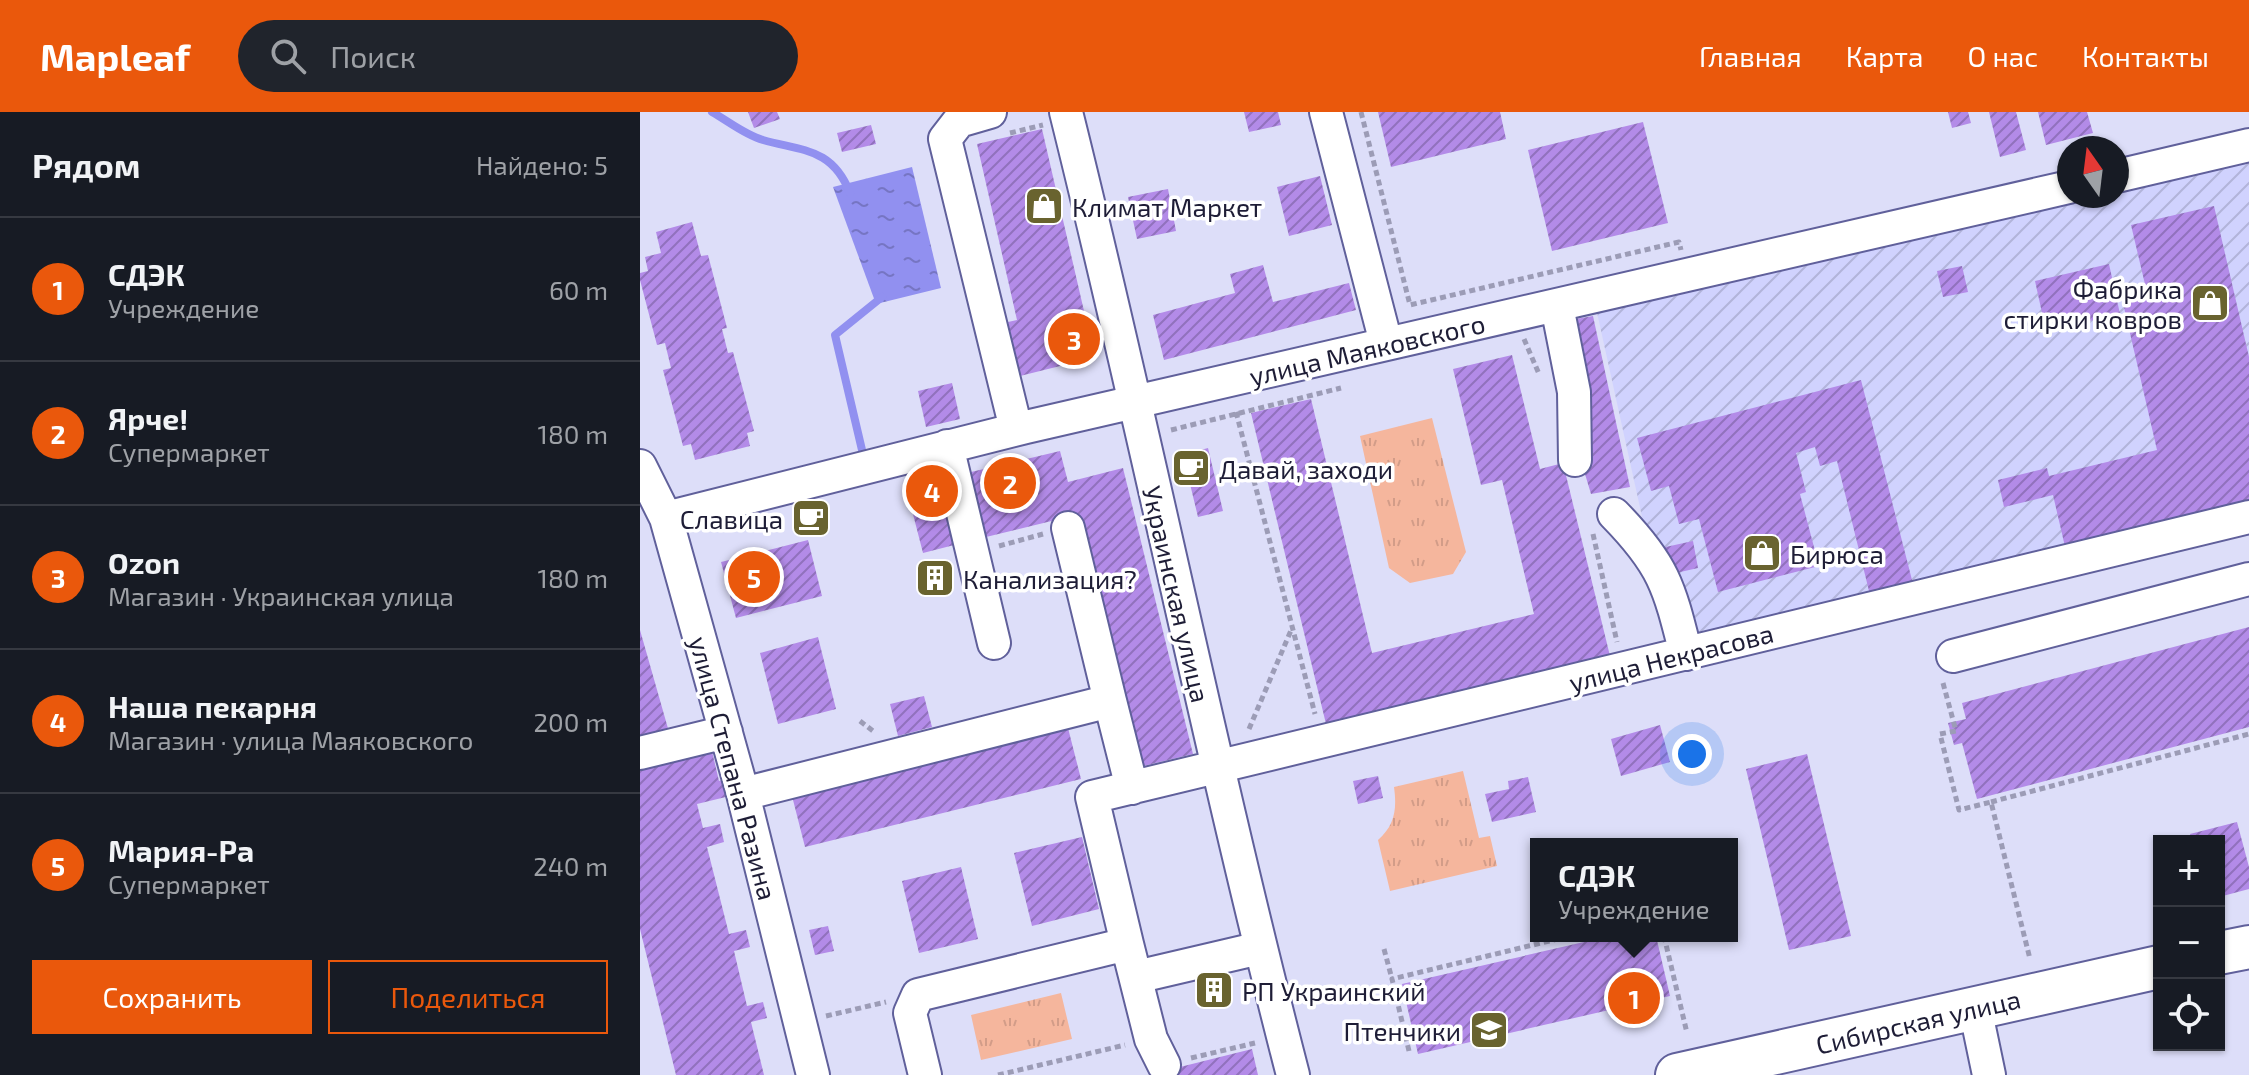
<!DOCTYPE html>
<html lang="ru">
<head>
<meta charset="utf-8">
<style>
  body { margin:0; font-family:"Exo 2",sans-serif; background:#20242c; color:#f1f3f6 }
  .controls { position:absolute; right:24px; bottom:24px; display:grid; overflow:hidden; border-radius:0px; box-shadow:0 2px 6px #0004 }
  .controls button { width:72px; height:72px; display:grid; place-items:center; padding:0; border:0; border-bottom:2px solid #363941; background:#171b24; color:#f1f3f6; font:40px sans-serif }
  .compass { position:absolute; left:1417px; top:24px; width:72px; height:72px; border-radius:50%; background:#171b24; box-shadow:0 2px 6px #0004; rotate:346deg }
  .you { position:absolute; left:1052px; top:642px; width:28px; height:28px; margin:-20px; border:6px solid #fff; border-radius:50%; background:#1a73e8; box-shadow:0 0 0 12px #1a73e833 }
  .badge { display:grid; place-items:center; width:52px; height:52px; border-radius:50%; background:#ea580c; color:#fff; font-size:26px; font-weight:700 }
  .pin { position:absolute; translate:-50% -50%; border:4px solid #fff; box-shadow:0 2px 8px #0006 }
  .popup { position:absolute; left:890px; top:726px; width:208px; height:104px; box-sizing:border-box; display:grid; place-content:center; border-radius:0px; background:#171b24; filter:drop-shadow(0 2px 6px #0005); font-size:26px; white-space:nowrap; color:#9ea1a6 }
  .popup b { font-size:30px; color:#f1f3f6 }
  .popup::after { content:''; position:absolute; left:50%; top:100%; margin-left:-16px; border:16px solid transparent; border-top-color:#171b24 }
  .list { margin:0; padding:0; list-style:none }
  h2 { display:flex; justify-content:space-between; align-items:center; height:104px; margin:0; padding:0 32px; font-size:34px }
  h2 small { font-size:26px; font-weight:400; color:#9ea1a6 }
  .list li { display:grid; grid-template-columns:52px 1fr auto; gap:24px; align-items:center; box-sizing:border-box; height:144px; padding:0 32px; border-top:2px solid #363941 }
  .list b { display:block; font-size:30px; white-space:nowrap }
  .list p { margin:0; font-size:26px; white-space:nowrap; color:#9ea1a6 }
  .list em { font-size:26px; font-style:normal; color:#9ea1a6 }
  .actions { display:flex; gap:16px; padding:24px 32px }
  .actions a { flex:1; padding:18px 0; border:2px solid #ea580c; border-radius:0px; text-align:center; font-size:28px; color:#ea580c }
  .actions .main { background:#ea580c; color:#fff }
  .icon { flex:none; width:44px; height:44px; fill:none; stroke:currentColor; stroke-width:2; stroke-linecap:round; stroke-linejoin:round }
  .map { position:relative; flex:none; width:1609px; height:963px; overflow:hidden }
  header { display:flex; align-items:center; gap:48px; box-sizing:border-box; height:112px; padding:0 40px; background:#ea580c; color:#fff }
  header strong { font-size:38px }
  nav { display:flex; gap:44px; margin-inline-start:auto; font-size:28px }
  .search { width:560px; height:72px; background:#20242c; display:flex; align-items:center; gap:20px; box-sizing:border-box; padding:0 28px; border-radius:44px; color:#9ea1a6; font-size:30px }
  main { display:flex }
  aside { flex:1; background:#171b24 }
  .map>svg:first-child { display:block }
  .industrial { fill:url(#industrial-furrows) }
  .park { fill:url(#park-tufts) }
  .water { fill:url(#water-ripples) }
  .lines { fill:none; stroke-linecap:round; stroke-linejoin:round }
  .stream { stroke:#9190f0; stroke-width:8 }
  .building { fill:url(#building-hatch) }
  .minor-casing { stroke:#60609b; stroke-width:36 }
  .major-casing { stroke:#60609b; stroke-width:46 }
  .path { stroke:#9c9cb6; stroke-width:5; stroke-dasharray:6 4; stroke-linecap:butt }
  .minor { stroke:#fff; stroke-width:32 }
  .major { stroke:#fff; stroke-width:42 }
  .labels { text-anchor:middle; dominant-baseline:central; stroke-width:7; stroke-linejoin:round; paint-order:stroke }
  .poi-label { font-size:26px; fill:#1e1d36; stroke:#fff; text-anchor:start }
  .street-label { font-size:26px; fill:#1e1d36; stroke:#fff }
</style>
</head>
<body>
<header>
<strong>Mapleaf</strong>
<div class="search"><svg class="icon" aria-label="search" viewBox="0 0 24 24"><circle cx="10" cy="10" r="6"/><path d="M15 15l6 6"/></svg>Поиск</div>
<nav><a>Главная</a><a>Карта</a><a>О нас</a><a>Контакты</a></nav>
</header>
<main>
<aside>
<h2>Рядом<small>Найдено: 5</small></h2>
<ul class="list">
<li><span class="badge">1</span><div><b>СДЭК</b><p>Учреждение</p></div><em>60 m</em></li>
<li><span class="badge">2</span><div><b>Ярче!</b><p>Супермаркет</p></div><em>180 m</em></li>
<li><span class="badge">3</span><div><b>Ozon</b><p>Магазин · Украинская улица</p></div><em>180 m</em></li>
<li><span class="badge">4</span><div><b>Наша пекарня</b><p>Магазин · улица Маяковского</p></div><em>200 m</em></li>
<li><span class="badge">5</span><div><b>Мария-Ра</b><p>Супермаркет</p></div><em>240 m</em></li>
</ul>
<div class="actions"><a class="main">Сохранить</a><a>Поделиться</a></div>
</aside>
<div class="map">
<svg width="1609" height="963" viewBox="0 0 1609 963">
  <defs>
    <pattern id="industrial-furrows" width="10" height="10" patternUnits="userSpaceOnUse" patternTransform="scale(2)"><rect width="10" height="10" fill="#d0d2fe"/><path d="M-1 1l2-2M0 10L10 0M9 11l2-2" fill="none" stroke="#b2b4da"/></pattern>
    <pattern id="park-tufts" width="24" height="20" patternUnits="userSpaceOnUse" patternTransform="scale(2)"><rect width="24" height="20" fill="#f5b69d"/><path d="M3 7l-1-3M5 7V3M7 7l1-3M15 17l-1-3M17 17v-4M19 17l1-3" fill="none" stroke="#d29c88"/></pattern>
    <pattern id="water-ripples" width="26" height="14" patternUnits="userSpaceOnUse" patternTransform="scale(2)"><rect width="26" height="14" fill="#9190f0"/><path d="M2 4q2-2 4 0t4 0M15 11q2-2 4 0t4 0" fill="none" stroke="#7675c3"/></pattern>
    <pattern id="building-hatch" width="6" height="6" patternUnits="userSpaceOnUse" patternTransform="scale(2)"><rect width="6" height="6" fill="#b38be8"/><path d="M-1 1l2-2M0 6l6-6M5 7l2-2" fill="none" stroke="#9171bd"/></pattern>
  </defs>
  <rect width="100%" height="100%" fill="#dddef9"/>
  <path class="industrial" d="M1609,44V397L1031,536L956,196L1436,84H1477V74Z"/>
  <path class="park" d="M792,306L826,440L813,462L770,471L749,456L720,324Z
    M823,659L839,726L850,724L857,754L750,779L738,728C755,713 757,697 754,675Z
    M421,881L432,927L341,948L331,903Z"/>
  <path class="water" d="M272,55L301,176L236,192L193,75Z"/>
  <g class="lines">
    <path class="stream" d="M72,0C88,9 105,23 123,28C161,39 192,35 210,81
      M222,338L195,223L242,185"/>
  </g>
  <path class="building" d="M108,0H137L140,7L114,16Z
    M604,0H638L641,13L609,20Z
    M738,0H860L866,27L751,55Z
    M1308,0H1328L1331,11L1312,16Z
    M1349,0H1376L1386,38L1360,45Z
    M1398,0H1447L1453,21L1406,33Z
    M1003,10L1028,111L912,139L888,38Z
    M231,13L236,32L202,40L197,21Z
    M402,17L450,225L445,226L449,244L435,247L436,250L380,264L368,210L377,208L337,32Z
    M680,64L692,113L649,124L637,75Z
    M528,77L536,119L497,127L488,85Z
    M1574,94L1609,245V398L1426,439L1413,383L1364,395L1358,368L1407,356L1409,364L1517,338L1483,191L1508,185L1491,113Z
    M52,110L61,144L68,143L87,216L82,217L88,241L93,240L114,319L107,321L110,334L55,348L51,332L43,334L23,258L31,256L25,231L17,233L0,168V161L8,159L5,145L21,141L16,120Z
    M1469,152L1480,202L1406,219L1395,169Z
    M623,153L633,190L709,171L716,198L524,248L513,203L595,181L590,162Z
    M1322,154L1328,180L1303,185L1297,159Z
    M953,204L990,375L951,382L945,362L948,325L936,207Z
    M872,243L900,357L923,351L970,544L686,612L611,301L671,287L732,541L894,502L862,368L841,373L813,257Z
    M1221,268L1273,472L1230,483L1197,349L1180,354L1175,335L1156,341L1166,380L1160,382L1179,454L1078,480L1059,407L1039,412L1029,374L1011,379L997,326Z
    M312,271L320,307L286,315L278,279Z
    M568,336L583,399L558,405L543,343Z
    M420,339L428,370L483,356L553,642L499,655L436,403L346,425L331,360Z
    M306,365L322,431L283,441L266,375Z
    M168,428L182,484L96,506L81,450Z
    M1053,429L1058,456L1027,463L1021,436Z
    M306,453L311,472L284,479L279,460Z
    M1609,515V615L1337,687L1322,631L1314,633L1308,611L1326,607L1322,591Z
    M0,518L29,620L0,627Z
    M178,525L196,597L138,612L120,541Z
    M284,584L292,615L258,624L250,592Z
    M1020,613L1030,650L981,664L971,627Z
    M428,616L441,667L165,735L152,684Z
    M71,635L79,669L89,666L94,683L57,692L63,716L80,712L84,730L67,735L89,822L106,818L110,835L94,839L107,894L123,890L127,906L111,910L124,963H36L0,817V652Z
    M1167,642L1211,824L1149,838L1106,657Z
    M738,664L743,686L718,692L713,669Z
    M888,665L896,700L852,710L845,682L869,677L868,669Z
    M1597,710L1609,755V777L1579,785V729H1552L1550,722Z
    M442,725L459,797L392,814L374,741Z
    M321,755L338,827L279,841L262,769Z
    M188,814L194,839L175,843L169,818Z
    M970,824H1016L1030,884L778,942L762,872Z
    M584,861L591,888L564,895L557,868Z
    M612,937L618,963H537L536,956Z"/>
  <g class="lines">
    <g class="minor-casing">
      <path id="minor" d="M350,0L319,9L305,27L376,317
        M426,0C506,320 570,643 653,963
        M686,0L746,231
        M1477,64L1609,33
        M917,194L934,280L935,348
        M307,334L354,531
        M0,354L26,406L103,682L173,963
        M974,402C1024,453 1029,474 1046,542
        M26,406L386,315L1429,75
        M428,416L470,589
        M1313,544L1609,467
        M0,641L86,620
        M103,682L470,589L492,676
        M487,832L452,685L1609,405
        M496,865L620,836
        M1335,896L1349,963
        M285,963L270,901L278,883L487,832L511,927L524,953"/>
    </g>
    <g class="major-casing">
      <path id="major" d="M1579,841L1609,835
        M1037,963L1519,855"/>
    </g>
    <path class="path" d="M721,0L770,193L1039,130L1041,138
      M370,21L403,13
      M884,227L899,262
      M596,300L675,602
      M531,318L701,276
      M953,422L977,530
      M359,434L403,422
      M1303,571L1316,619L1300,622L1319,698L1351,690L1390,847
      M220,609L233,619
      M609,617L652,516
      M1351,690L1609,622
      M1024,824L1047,921
      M744,837L752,867
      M186,904L246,890
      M769,939L752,867L930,824
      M551,946L615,931
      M358,963L485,933"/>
    <use href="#minor" class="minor"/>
    <use href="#major" class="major"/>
  </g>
  <defs>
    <g id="shop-square" transform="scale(2)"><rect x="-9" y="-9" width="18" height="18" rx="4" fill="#69632f" stroke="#fff"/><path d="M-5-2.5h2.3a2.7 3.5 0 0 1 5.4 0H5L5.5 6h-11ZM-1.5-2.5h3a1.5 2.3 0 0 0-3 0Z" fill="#fff"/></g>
    <g id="cafe-square" transform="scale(2)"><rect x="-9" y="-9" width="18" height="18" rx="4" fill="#69632f" stroke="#fff"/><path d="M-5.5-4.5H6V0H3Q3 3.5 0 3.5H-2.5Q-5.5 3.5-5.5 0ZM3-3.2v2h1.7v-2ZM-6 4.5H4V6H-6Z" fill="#fff"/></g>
    <g id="building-square" transform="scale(2)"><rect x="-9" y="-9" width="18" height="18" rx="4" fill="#69632f" stroke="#fff"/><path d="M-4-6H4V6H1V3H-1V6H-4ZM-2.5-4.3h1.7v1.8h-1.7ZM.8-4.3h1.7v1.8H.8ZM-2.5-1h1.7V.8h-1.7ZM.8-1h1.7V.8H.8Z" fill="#fff"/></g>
    <g id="school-square" transform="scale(2)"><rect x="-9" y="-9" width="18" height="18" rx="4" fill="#69632f" stroke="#fff"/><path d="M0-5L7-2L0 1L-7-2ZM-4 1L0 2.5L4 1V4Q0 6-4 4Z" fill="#fff"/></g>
  </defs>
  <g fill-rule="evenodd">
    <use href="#shop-square" x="404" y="94"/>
    <use href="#shop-square" x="1570" y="191"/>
    <use href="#cafe-square" x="551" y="356"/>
    <use href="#cafe-square" x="171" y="406"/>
    <use href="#shop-square" x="1122" y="441"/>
    <use href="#building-square" x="295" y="466"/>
    <use href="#building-square" x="574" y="878"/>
    <use href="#school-square" x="849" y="918"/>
  </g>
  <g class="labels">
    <g class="poi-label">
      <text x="432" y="94">Климат Маркет</text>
      <text x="1542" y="176" text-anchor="end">Фабрика<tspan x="1542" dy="30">стирки ковров</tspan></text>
      <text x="579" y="356">Давай, заходи</text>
      <text x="143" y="406" text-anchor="end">Славица</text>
      <text x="1150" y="441">Бирюса</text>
      <text x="323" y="466">Канализация?</text>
      <text x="602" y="878">РП Украинский</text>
      <text x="821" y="918" text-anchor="end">Птенчики</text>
    </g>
    <g class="street-label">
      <text transform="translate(727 237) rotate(-13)">улица Маяковского</text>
      <text transform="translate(537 482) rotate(77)">Украинская улица</text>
      <text transform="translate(1031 545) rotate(-14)">улица Некрасова</text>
      <text transform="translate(94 656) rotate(75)">улица Степана Разина</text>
      <text transform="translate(1278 909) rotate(-13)">Сибирская улица</text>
    </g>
  </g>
</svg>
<div class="controls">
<button>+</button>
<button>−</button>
<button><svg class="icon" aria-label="locate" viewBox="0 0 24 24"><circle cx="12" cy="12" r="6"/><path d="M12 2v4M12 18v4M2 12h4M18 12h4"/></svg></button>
</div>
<svg class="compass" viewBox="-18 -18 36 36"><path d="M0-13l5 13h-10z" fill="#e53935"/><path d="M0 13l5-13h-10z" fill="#9ea1a6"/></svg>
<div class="you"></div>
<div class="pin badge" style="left:994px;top:886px">1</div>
<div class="popup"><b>СДЭК</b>Учреждение</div>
<div class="pin badge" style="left:370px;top:371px">2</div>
<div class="pin badge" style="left:434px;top:227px">3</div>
<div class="pin badge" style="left:292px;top:379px">4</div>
<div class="pin badge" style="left:114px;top:465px">5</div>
</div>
</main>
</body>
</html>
